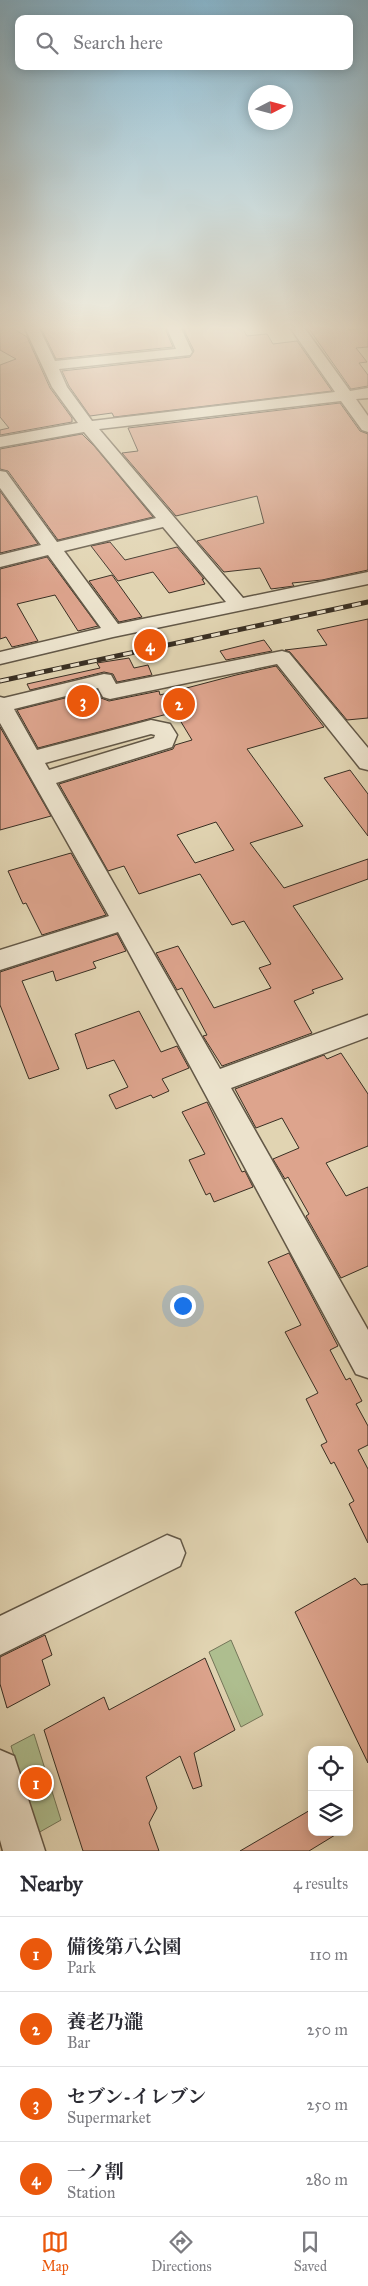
<!DOCTYPE html>
<html lang="en">
<head>
<meta charset="utf-8">
<style>
  body { margin:0; font-family:"IM FELL Great Primer","Noto Serif JP",serif; background:#f7f7f7; color:#2b2b33 }
  .controls { position:absolute; right:15px; bottom:15px; display:grid; overflow:hidden; border-radius:10px; box-shadow:0 2px 12px #0003 }
  .controls button { width:45px; height:45px; display:grid; place-items:center; padding:0; border:0; border-bottom:1px solid #e1e1e2; background:#fff; color:#2b2b33; font:25px sans-serif }
  .compass { position:absolute; left:248px; top:85px; width:45px; height:45px; border-radius:50%; background:#fff; box-shadow:0 2px 12px #0003; rotate:84deg }
  .you { position:absolute; left:182px; top:1305px; width:18px; height:18px; margin:-12px; border:4px solid #fff; border-radius:50%; background:#1a73e8; box-shadow:0 0 0 8px #1a73e833 }
  .badge { display:grid; place-items:center; width:32px; height:32px; border-radius:50%; background:#ea580c; color:#fff; font-size:16px; font-weight:700 }
  .pin { position:absolute; translate:-50% -50%; border:2px solid #fff; box-shadow:0 1px 5px #0006 }
  .list { margin:0; padding:0; list-style:none }
  h2 { display:flex; justify-content:space-between; align-items:center; height:65px; margin:0; padding:0 20px; font-size:21px }
  h2 small { font-size:16px; font-weight:400; color:#7c7c81 }
  .list li { display:grid; grid-template-columns:32px 1fr auto; gap:15px; align-items:center; box-sizing:border-box; height:75px; padding:0 20px; border-top:1px solid #e1e1e2 }
  .list b { display:block; font-size:19px; white-space:nowrap }
  .list p { margin:0; font-size:16px; white-space:nowrap; color:#7c7c81 }
  .list em { font-size:16px; font-style:normal; color:#7c7c81 }
  .icon { flex:none; width:28px; height:28px; fill:none; stroke:currentColor; stroke-width:2; stroke-linecap:round; stroke-linejoin:round }
  .map { position:relative; flex:none; width:368px; height:1851px; overflow:hidden }
  .search { position:absolute; background:#fff; box-shadow:0 2px 12px #0003; left:15px; right:15px; top:15px; height:55px; display:flex; align-items:center; gap:12px; box-sizing:border-box; padding:0 18px; border-radius:10px; color:#7c7c81; font-size:19px }
  .sheet { height:365px; background:#fff }
  nav { display:flex; justify-content:space-around; align-items:center; box-sizing:border-box; height:70px; border-top:1px solid #e1e1e2; background:#fff; font-size:14px; color:#7c7c81 }
  nav a { display:grid; justify-items:center; gap:2px }
  nav .on { color:#ea580c }
  .map>svg:first-child { display:block }
  .green { fill:#aebe8f; stroke:#747659 }
  .building { fill:#dda48d; stroke:#392f23; fill-rule:evenodd }
  .lines { fill:none; stroke-linecap:round; stroke-linejoin:round }
  .minor-casing { stroke:#635847; stroke-width:3 }
  .minor { fill:#ece3cd; fill-rule:evenodd }
  .rail-casing { stroke:#392f23; stroke-width:5 }
  .rail { stroke:#ece3cd; stroke-width:3; stroke-dasharray:9; stroke-linecap:butt }
</style>
</head>
<body>
<div class="map">
<svg width="368" height="1851" viewBox="0 0 368 1851">
  <rect width="100%" height="100%" fill="#e1d4b2"/>
  <filter id="stains"><feTurbulence type="fractalNoise" baseFrequency=".004" numOctaves="4"/><feColorMatrix values="0 0 0 0 .2 0 0 0 0 .09 0 0 0 0 .02 0 0 0 .5 -.17"/></filter>
  <radialGradient id="worn" r=".72"><stop offset=".6" stop-color="#630" stop-opacity="0"/><stop offset="1" stop-color="#630" stop-opacity=".3"/></radialGradient>
  <path class="green" d="M231,1640L263,1715L241,1727L209,1652Z
    M34,1734L61,1820L38,1833L11,1746Z"/>
  <path class="building" d="M0,326H9L27,337L50,388L72,418V422L0,435V430L9,428L0,417V365L16,359L0,350Z
    M40,326H164L173,347L56,359Z
    M182,326L207,327L241,326L247,336L267,334L273,344L297,341L332,391L114,417L112,413L90,416L69,386L62,371L190,357L194,351Z
    M307,326H346L349,330L368,328V347L356,348L367,362L359,363L368,375V386L351,389Z
    M340,403L360,431L368,434V570L322,580L292,583L294,586L271,589L260,568L224,572L197,541L264,523L257,496L176,516L122,453L138,451L128,428Z
    M82,434L95,447L153,517L58,540L8,471L0,469V449Z
    M0,491L38,544L0,553Z
    M110,542L125,560L177,547L204,579H202L205,584L169,593L153,572L118,581L91,546Z
    M47,557L98,626L78,631L55,595L17,604L38,641L12,647L6,637L0,639V569Z
    M112,575L142,617L119,622L89,581Z
    M368,619V718L347,720L290,652L285,650L327,645L317,630Z
    M264,640L272,651L226,660L220,651Z
    M129,658L134,668L148,665L152,675L117,682L113,674L104,672L30,690L27,684L100,668L97,663Z
    M276,666L324,727L247,749L303,826L250,843L284,888L368,859V879L293,906L343,979L312,990L314,993L294,1001L312,1033L222,1066L203,1036L207,1035L182,988L177,990L156,953L178,946L214,1008L271,988L259,968L271,964L244,921L232,925L200,874L139,894L124,866L108,871L59,784L173,749L175,745L192,740L175,712L38,748L17,710L97,690L101,698L109,701L159,691L160,695L236,675ZM216,822L234,850L195,863L177,835Z
    M0,727L51,816L0,830Z
    M350,770L368,794V836L324,778Z
    M71,853L106,915L42,935L26,903L23,904L8,871Z
    M117,934L126,951L93,962L96,968L56,981L53,971L22,981L59,1069L29,1079L0,1005V972Z
    M139,1011L161,1052L177,1046L189,1068L162,1079L169,1091L153,1098L151,1095L116,1109L109,1095L128,1087L114,1060L87,1069L75,1034Z
    M341,1053L368,1094V1146L326,1163L346,1196L368,1187V1266L341,1278L306,1216L309,1214L288,1177L285,1179L273,1159L299,1148L282,1118L256,1128L235,1089L324,1055L327,1059Z
    M207,1102L242,1172L245,1171L253,1187L214,1202L210,1193L206,1195L189,1160L205,1154L182,1112Z
    M289,1253L338,1346L330,1350L346,1380L350,1378L362,1401L356,1404L368,1426V1445L358,1450L368,1469V1543L349,1504L354,1501L334,1462L331,1464L321,1445L327,1442L306,1399L318,1393L285,1332L301,1325L268,1262Z
    M355,1578L361,1585L368,1584V1763L295,1612Z
    M45,1635L52,1655L42,1660L50,1685L7,1708L0,1684V1657Z
    M205,1658L235,1730L194,1753L202,1786L193,1789L180,1756L146,1777L157,1808L149,1823L159,1851H83L44,1730L104,1697L109,1710Z
    M312,1809V1832H340L309,1851H240Z"/>
  <g class="lines">
    <g class="minor-casing">
      <path id="minor" d="M24,326H38L55,361L176,349L166,326H180L192,352L190,355L59,369L67,387L92,421L335,392L289,326H303L350,391L368,388V398L356,399L368,416V432L362,430L341,401L99,429L243,598L368,572V584L113,637L0,664V652L101,628L48,555L0,567V555L41,545L0,488V471L6,472L57,542L156,518L84,432L0,447V437L78,423L52,387ZM163,527L226,602L118,624L64,551Z
        M282,651L289,653L368,748V770L360,768L277,664L110,699L103,697L98,688L14,709L37,750L151,720L170,724L177,735L172,747L56,783L220,1069L368,1015V1037L231,1088L368,1330V1378L356,1374L118,932L0,970V950L109,916L0,723V697L4,698L104,674L111,675L116,684ZM151,734L155,735L154,738L49,770L45,763Z
        M167,1535L180,1540L185,1553L180,1566L0,1655V1616Z
        M0,1750L14,1756L45,1851H3L0,1840Z"/>
    </g>
    <use href="#minor" class="minor"/>
    <g class="rail-casing">
      <path id="rail" d="M0,681L368,602"/>
    </g>
    <use href="#rail" class="rail"/>
  </g>
  <linearGradient id="sky" x2="0" y2="1"><stop stop-color="#87b6ce"/><stop offset="0.56" stop-color="#f2ecdc"/><stop offset="1" stop-color="#f2ecdc" stop-opacity="0"/></linearGradient>
  <rect width="368" height="585" fill="url(#sky)"/>
  <rect width="100%" height="100%" filter="url(#stains)"/>
  <rect width="100%" height="100%" fill="url(#worn)"/>
</svg>
<div class="controls">
<button><svg class="icon" aria-label="locate" viewBox="0 0 24 24"><circle cx="12" cy="12" r="6"/><path d="M12 2v4M12 18v4M2 12h4M18 12h4"/></svg></button>
<button><svg class="icon" aria-label="layers" viewBox="0 0 24 24"><path d="M12 4l9 5-9 5-9-5zM3 14l9 5 9-5"/></svg></button>
</div>
<svg class="compass" viewBox="-18 -18 36 36"><path d="M0-13l5 13h-10z" fill="#e53935"/><path d="M0 13l5-13h-10z" fill="#7c7c81"/></svg>
<div class="you"></div>
<div class="pin badge" style="left:36px;top:1783px">1</div>
<div class="pin badge" style="left:179px;top:704px">2</div>
<div class="pin badge" style="left:83px;top:701px">3</div>
<div class="pin badge" style="left:150px;top:645px">4</div>
<div class="search"><svg class="icon" aria-label="search" viewBox="0 0 24 24"><circle cx="10" cy="10" r="6"/><path d="M15 15l6 6"/></svg>Search here</div>
</div>
<section class="sheet">
<h2>Nearby<small>4 results</small></h2>
<ul class="list">
<li><span class="badge">1</span><div><b>備後第八公園</b><p>Park</p></div><em>110 m</em></li>
<li><span class="badge">2</span><div><b>養老乃瀧</b><p>Bar</p></div><em>250 m</em></li>
<li><span class="badge">3</span><div><b>セブン-イレブン</b><p>Supermarket</p></div><em>250 m</em></li>
<li><span class="badge">4</span><div><b>一ノ割</b><p>Station</p></div><em>280 m</em></li>
</ul>
</section>
<nav>
<a class="on"><svg class="icon" aria-label="map" viewBox="0 0 24 24"><path d="M3 6l6-2 6 2 6-2v14l-6 2-6-2-6 2zM9 4v14M15 6v14"/></svg>Map</a>
<a><svg class="icon" aria-label="directions" viewBox="0 0 24 24"><path d="M12 3l9 9-9 9-9-9zM9 14v-3h6M13 9l2 2-2 2"/></svg>Directions</a>
<a><svg class="icon" aria-label="saved" viewBox="0 0 24 24"><path d="M7 4h10v16l-5-4-5 4z"/></svg>Saved</a>
</nav>
</body>
</html>
